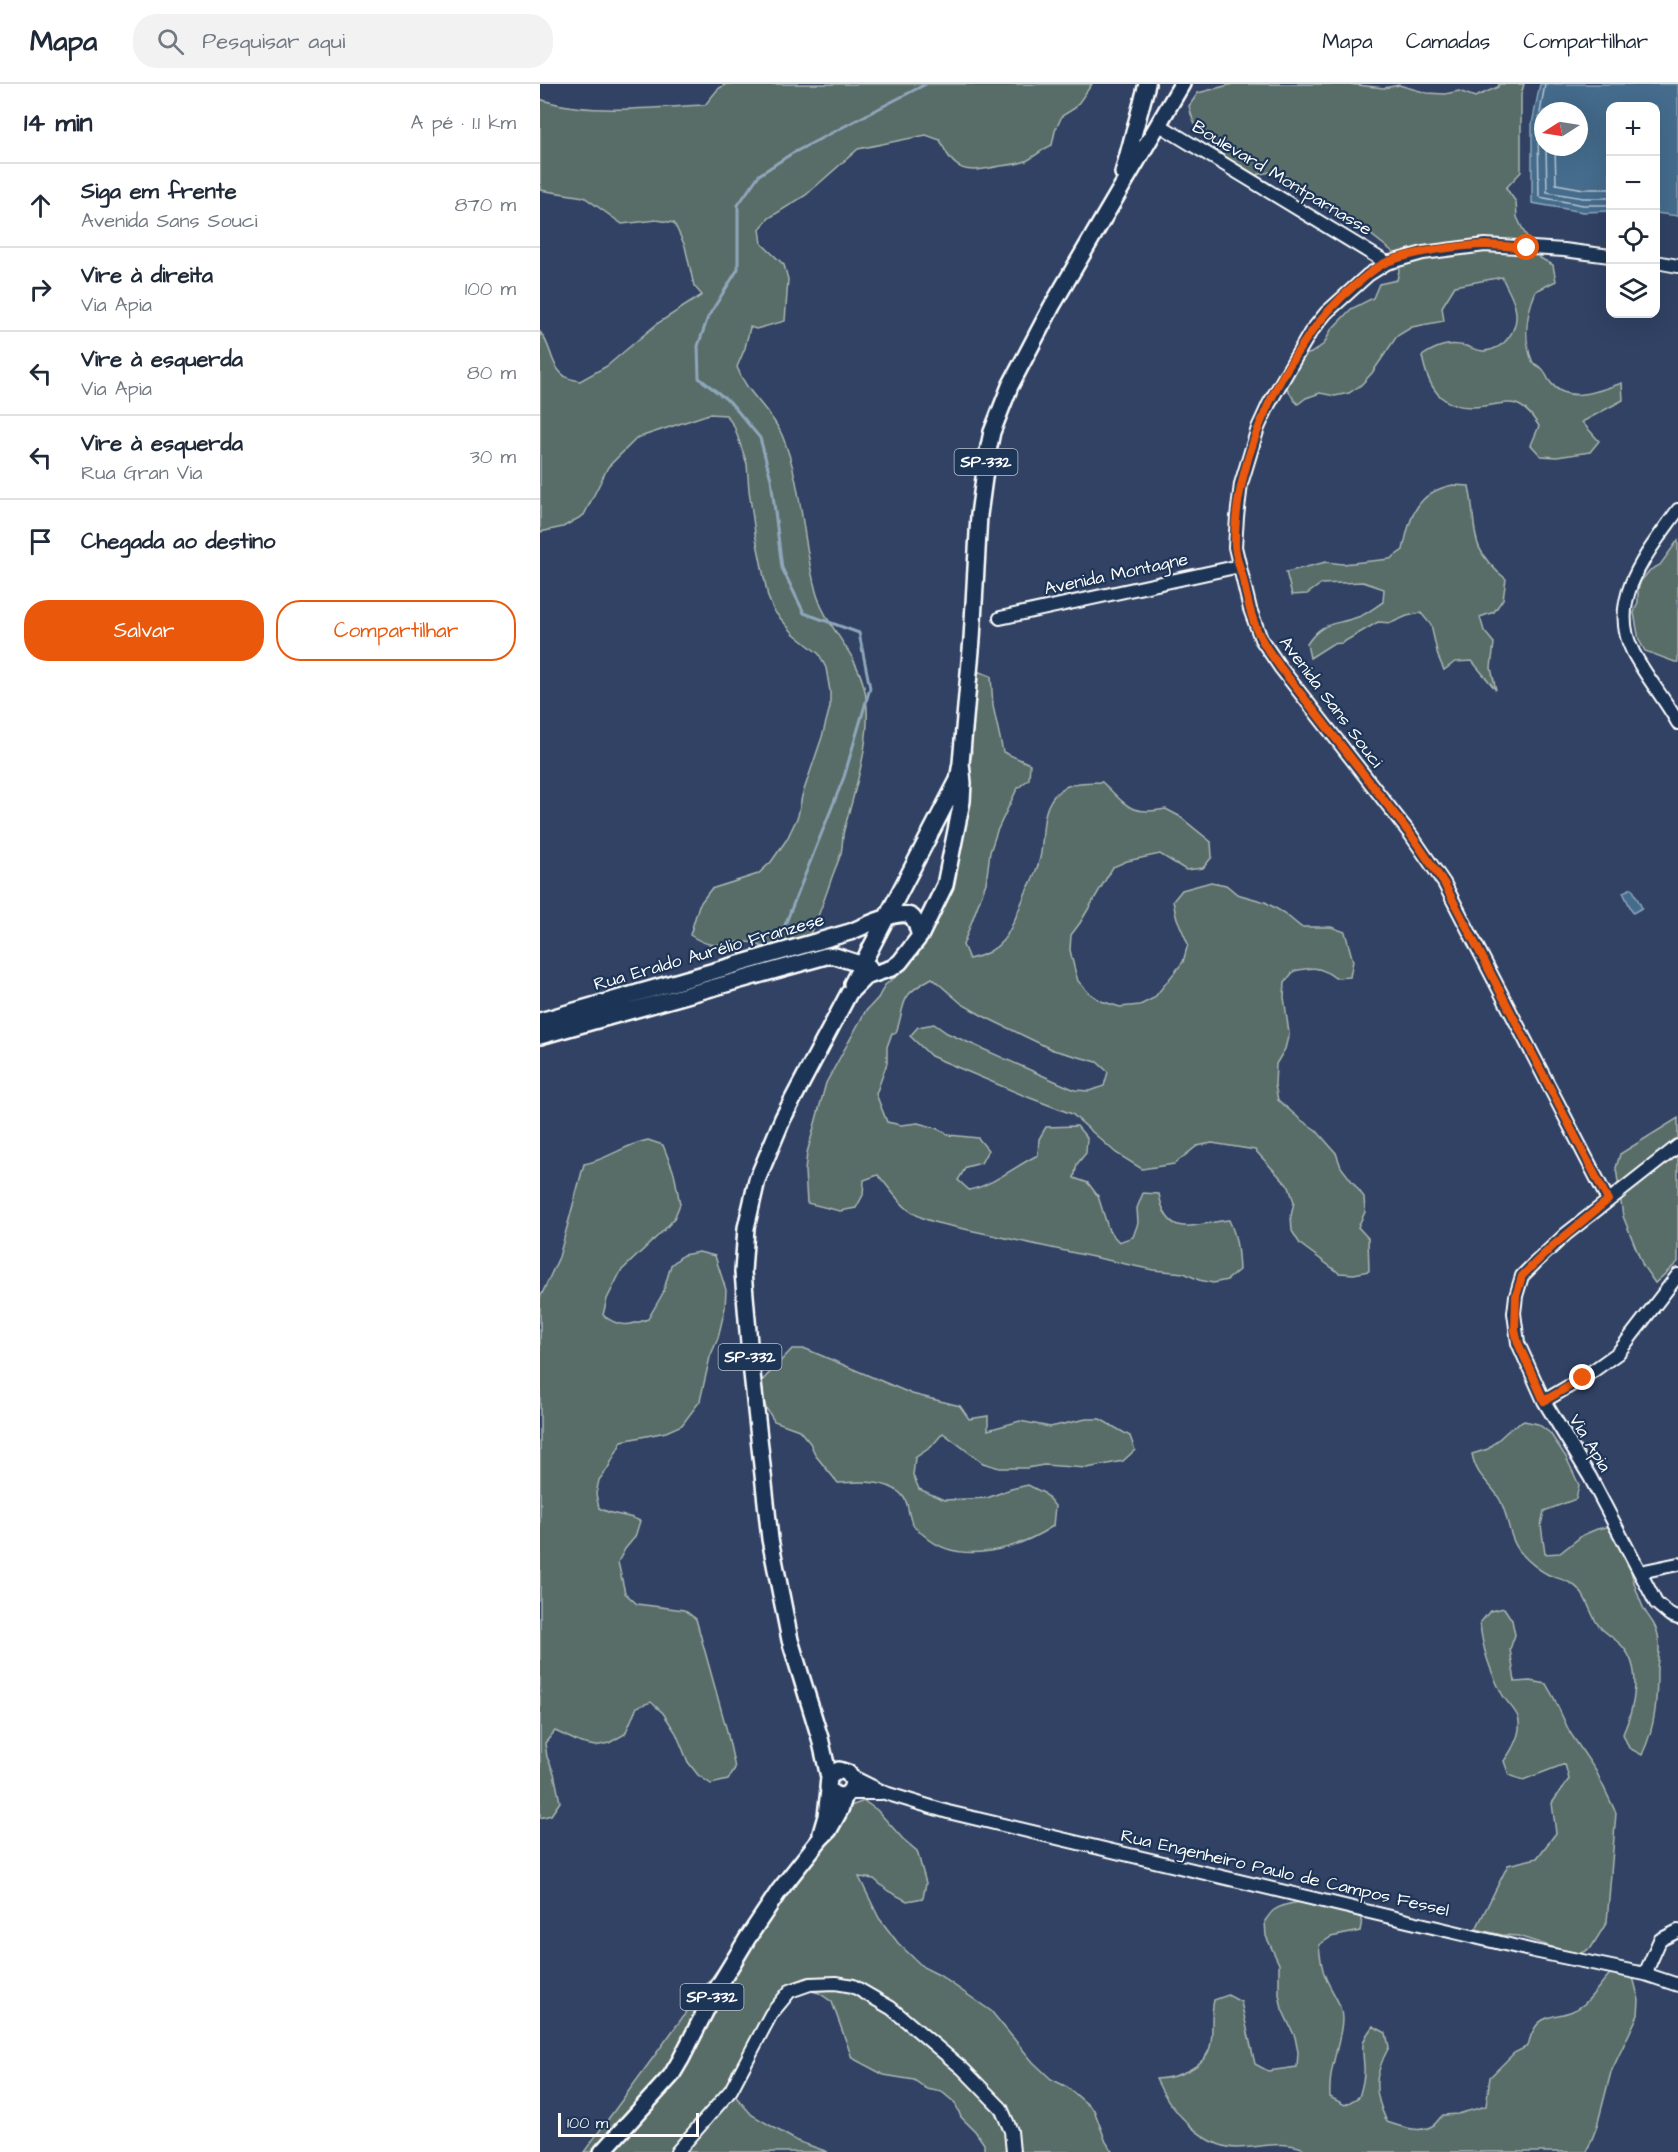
<!DOCTYPE html>
<html lang="pt">
<head>
<meta charset="utf-8">
<style>
  body { margin:0; font-family:"Architects Daughter",sans-serif; background:#f2f2f3; color:#1f2937 }
  .controls { position:absolute; right:18px; top:18px; display:grid; overflow:hidden; border-radius:12px; box-shadow:0 6px 24px #0002 }
  .controls button { width:54px; height:54px; display:grid; place-items:center; padding:0; border:0; border-bottom:2px solid #e0e1e3; background:#fff; color:#1f2937; font:30px sans-serif }
  .compass { position:absolute; left:994px; top:18px; width:54px; height:54px; border-radius:50%; background:#fff; box-shadow:0 6px 24px #0002; rotate:258deg }
  .scale { position:absolute; left:18px; bottom:15px; width:141px; box-sizing:border-box; padding-left:6px; border:3px solid #fff; border-top:0; font-size:16px; line-height:21px; white-space:nowrap; color:#fff; -webkit-text-stroke:4px #1d3557; paint-order:stroke }
  .stop { position:absolute; width:18px; height:18px; margin:-14px; border:4px solid #ea580c; border-radius:50%; background:#fff }
  .stop.end { background:#ea580c; border-color:#fff; box-shadow:0 2px 6px #0008 }
  .list { margin:0; padding:0; list-style:none }
  h2 { display:flex; justify-content:space-between; align-items:center; height:78px; margin:0; padding:0 24px; font-size:26px }
  h2 small { font-size:20px; font-weight:400; color:#747a83 }
  .list li { display:grid; grid-template-columns:39px 1fr auto; gap:18px; align-items:center; box-sizing:border-box; height:84px; padding:0 24px; border-top:2px solid #e0e1e3 }
  .list b { display:block; font-size:22px; white-space:nowrap }
  .list p { margin:0; font-size:20px; white-space:nowrap; color:#747a83 }
  .list em { font-size:20px; font-style:normal; color:#747a83 }
  .actions { display:flex; gap:12px; padding:18px 24px }
  .actions a { flex:1; padding:14px 0; border:2px solid #ea580c; border-radius:24px; text-align:center; font-size:21px; color:#ea580c }
  .actions .main { background:#ea580c; color:#fff }
  .icon { flex:none; width:33px; height:33px; fill:none; stroke:currentColor; stroke-width:2; stroke-linecap:round; stroke-linejoin:round }
  .map { position:relative; flex:none; width:1138px; height:2068px; overflow:hidden }
  header { display:flex; align-items:center; gap:36px; box-sizing:border-box; height:84px; padding:0 30px; background:#fff; border-bottom:2px solid #e0e1e3 }
  header strong { font-size:28px }
  nav { display:flex; gap:33px; margin-inline-start:auto; font-size:21px }
  .search { width:420px; height:54px; background:#f2f2f3; display:flex; align-items:center; gap:15px; box-sizing:border-box; padding:0 21px; border-radius:24px; color:#747a83; font-size:22px }
  main { display:flex }
  aside { flex:1; background:#fff }
  .map>svg:first-child { display:block }
  .green { fill:#586c67; stroke:#acb6b3; stroke-width:1.5 }
  .water { fill:#456c8d; stroke:#8fa7bb; stroke-width:1.5; fill-rule:evenodd }
  .lines { fill:none; stroke-linecap:round; stroke-linejoin:round }
  .shore { stroke:#b5c4d1; stroke-width:1.5 }
  .stream { stroke:#8fa7bb; stroke-width:3 }
  .minor-casing { stroke:#fff; stroke-width:16 }
  .major-casing { stroke:#fff; stroke-width:20 }
  .minor { stroke:#1d3557; stroke-width:12 }
  .major { stroke:#1d3557; stroke-width:15 }
  .route { stroke:#ea580c; stroke-width:8 }
  .labels { text-anchor:middle; dominant-baseline:central; stroke-width:4.5; stroke-linejoin:round; paint-order:stroke }
  .shield { fill:#1d3557; stroke:#bbc2cd; stroke-width:1.5 }
  .shield-label { font-size:16px; font-weight:bold; fill:#fff }
  .street-label { font-size:18px; fill:#fff; stroke:#1d3557 }
</style>
</head>
<body>
<header>
<strong>Mapa</strong>
<div class="search"><svg class="icon" aria-label="search" viewBox="0 0 24 24"><circle cx="10" cy="10" r="6"/><path d="M15 15l6 6"/></svg>Pesquisar aqui</div>
<nav><a>Mapa</a><a>Camadas</a><a>Compartilhar</a></nav>
</header>
<main>
<aside>
<h2>14 min<small>A pé · 1.1 km</small></h2>
<ul class="list">
<li><svg class="icon" aria-label="ahead" viewBox="0 0 24 24"><path d="M12 20V5M6 11l6-6 6 6"/></svg><div><b>Siga em frente</b><p>Avenida Sans Souci</p></div><em>870 m</em></li>
<li><svg class="icon" aria-label="right" viewBox="0 0 24 24"><path d="M7 20v-9h11M14 6l5 5-5 5"/></svg><div><b>Vire à direita</b><p>Via Apia</p></div><em>100 m</em></li>
<li><svg class="icon" aria-label="left" viewBox="0 0 24 24"><path d="M17 20v-9H6M10 6l-5 5 5 5"/></svg><div><b>Vire à esquerda</b><p>Via Apia</p></div><em>80 m</em></li>
<li><svg class="icon" aria-label="left" viewBox="0 0 24 24"><path d="M17 20v-9H6M10 6l-5 5 5 5"/></svg><div><b>Vire à esquerda</b><p>Rua Gran Via</p></div><em>30 m</em></li>
<li><svg class="icon" aria-label="arrive" viewBox="0 0 24 24"><path d="M6 21V4h12l-3 4 3 4H6"/></svg><div><b>Chegada ao destino</b></div></li>
</ul>
<div class="actions"><a class="main">Salvar</a><a>Compartilhar</a></div>
</aside>
<div class="map">
<svg width="1138" height="2068" viewBox="0 0 1138 2068">
  <rect width="100%" height="100%" fill="#314264"/>
  <filter id="ink" filterUnits="userSpaceOnUse"><feTurbulence type="fractalNoise" baseFrequency=".0167" numOctaves="2"/><feDisplacementMap in="SourceGraphic" scale="12" xChannelSelector="R" yChannelSelector="G"/><feConvolveMatrix kernelMatrix="1 2 1 2 8 2 1 2 1" color-interpolation-filters="sRGB"/></filter>
  <g filter="url(#ink)">
    <path class="green" d="M186,0H552L535,24L522,32L515,47L512,61C503,65 496,71 488,76C481,80 469,81 460,82C426,89 415,90 400,56L386,51L318,65L266,111L229,134L220,145L222,160L244,181L248,195L245,237L216,245L210,243L205,264L197,283C207,311 231,325 242,351C263,401 262,459 277,511C287,544 313,564 323,599C336,643 316,703 304,746C302,753 303,761 301,769C298,779 293,789 290,799C282,822 275,844 261,865C251,865 237,868 228,865C223,864 219,860 214,859C187,853 179,871 150,851L159,821L171,805L218,790L231,778L247,755L258,732L262,712L282,653L290,623V607L286,584L279,570L254,550L234,527L228,513L215,449L209,406L207,380L194,342L186,331L169,330L97,354L68,383L44,431L23,443L0,448V248C12,261 10,283 26,293C29,295 36,296 40,297L67,282L118,239L162,211L154,202L145,162L134,139L117,136L82,140L44,113L0,106V15C45,32 116,23 165,21L178,5Z
      M693,0H809L844,4L859,1L887,9L905,10L919,7L935,13L958,3L959,0H984L981,11V88L966,104L976,118L977,133L984,148L1000,174L1013,181L1016,197L996,207C986,230 983,256 993,279C1009,287 1002,288 1011,299C1028,321 1061,306 1082,299L1083,316L1042,338L1059,357L1050,368L1017,373L1001,372L991,361L999,342C993,333 987,324 976,320C966,317 954,321 944,322C904,328 889,308 882,272C897,262 909,258 926,262C932,264 938,267 944,267C966,265 980,244 975,223C973,213 966,203 962,193L915,202L902,223L904,237L872,243L857,252L832,289L821,301L809,309L795,312L780,309L766,314L758,320L754,316L745,301L756,274L771,269L784,260L791,246L811,225L833,214L839,200L857,196L860,182L853,168L807,132L781,121L764,109L747,93L730,88L711,92C684,70 656,58 649,22L658,9Z
      M913,401L929,402C938,446 926,463 966,495L963,515L954,528L940,533L944,547L954,559L951,584L956,606L932,577L915,578L904,586L898,572L891,541L881,529L867,532L851,539L838,538L802,559L792,560L770,574L767,560C783,536 793,542 818,533C827,530 835,523 843,518L844,505L823,498L781,500L767,510L752,511L746,488L786,478L803,480L850,475L863,466C870,433 876,408 913,401Z
      M1138,456V578H1135L1105,567L1099,556L1094,529L1098,518V505L1101,497L1110,486L1120,481Z
      M437,587L451,592L453,622L463,668L490,680L489,695L477,705L457,747L450,768L446,799L423,861L429,875C469,867 472,840 486,808C492,797 497,787 500,774C505,753 499,724 518,708C530,697 547,699 562,698C587,721 589,732 626,725L639,732L671,758L672,773L663,784L646,786L620,770L587,777L573,783L540,839L531,851L530,866L534,883L538,897L548,908L561,917L580,923L600,921L614,914L643,878L648,860L636,832L633,817L642,806L671,798L686,801L697,810L725,818L744,829L761,843H791L805,848L813,877L810,893L795,894C780,882 773,883 754,887L745,898L744,913L749,949L745,965L736,980L735,1001L738,1016L761,1036L776,1046L796,1069L801,1083L824,1113L825,1128L818,1143L828,1154L829,1187L814,1190L799,1189L760,1160L752,1147L751,1132L754,1118L749,1103L715,1066L672,1059L657,1062L634,1080L602,1085L576,1069L532,1030L485,1012L391,972L370,952L378,943L394,940L407,949L535,1006L549,1007L564,1002L568,988L557,978L513,966L443,932L422,920L392,894C357,913 367,917 356,949H352L347,963V979L336,1010L347,1038L361,1041L378,1039L396,1044L409,1051L438,1054L448,1066L441,1079L426,1083L418,1096L429,1106C454,1101 475,1082 498,1071L499,1055L506,1043L537,1042L547,1054L546,1069L537,1080L534,1094L548,1099L558,1112L569,1147L579,1158L593,1153L598,1139L597,1124L603,1109L619,1110C628,1158 653,1139 689,1136C697,1153 698,1167 699,1186L687,1196L673,1199L659,1196L644,1189L613,1186L397,1139C362,1129 360,1116 338,1091L324,1096L323,1111L316,1124L300,1127L267,1119L265,1087L267,1069L286,999L325,928L338,914L345,901L358,891L368,877L391,829L432,670L429,646Z
      M1138,1034V1178L1115,1199L1103,1182L1083,1132L1076,1084L1080,1070Z
      M108,1056L123,1061L134,1089L140,1120L134,1135L124,1146L81,1187L67,1215L63,1231C79,1244 89,1242 108,1235L123,1209L131,1181L143,1171L159,1168L175,1172L186,1206L185,1224L178,1254L170,1273L160,1317L142,1341L126,1348L82,1357L68,1384L59,1396L56,1410L59,1424C75,1433 84,1429 100,1437L95,1453L85,1465L78,1478L85,1509L97,1520L144,1526L156,1535L187,1647L195,1684L188,1696L171,1700L158,1691L148,1678L136,1649L123,1629L111,1618L97,1623L85,1650L69,1659L55,1662L41,1659L15,1647L5,1659L7,1673L14,1689L20,1718L11,1731L0,1734V1214L19,1173L44,1080C67,1076 83,1061 108,1056Z
      M252,1265H266L372,1310L420,1322L429,1335L448,1332V1346L480,1337L510,1343L546,1335H560L590,1352L595,1366L583,1377L547,1384L504,1381L487,1384H459L443,1379L403,1349L391,1363L375,1374L373,1391L379,1405L404,1416L447,1414L471,1405L488,1401L504,1409L515,1422L513,1442C478,1465 419,1483 385,1452C381,1449 374,1443 372,1439C367,1429 370,1418 360,1409C344,1395 318,1398 298,1399L276,1372L270,1359L259,1346L234,1337L226,1324L219,1300Z
      M984,1337L998,1340L1010,1349L1026,1373L1039,1401L1036,1415L1004,1427L1001,1441L1005,1470L1020,1469L1043,1451L1057,1445L1072,1442L1083,1451C1088,1475 1093,1501 1103,1523C1108,1534 1116,1539 1118,1551C1121,1563 1118,1573 1117,1584C1117,1616 1116,1641 1102,1671L1089,1664L1083,1650C1094,1625 1103,1586 1083,1563C1076,1555 1066,1550 1059,1542C1049,1529 1047,1509 1032,1500C1024,1495 1015,1494 1007,1490C999,1486 988,1477 982,1470C968,1455 969,1433 960,1416C950,1397 937,1395 932,1370L948,1365L971,1344Z
      M964,1524L972,1536L975,1551L970,1565L975,1598L990,1597L1006,1600L1014,1614L1029,1647L1056,1687L1076,1729L1067,1838L1051,1864L1037,1871L978,1852L962,1851L936,1845L968,1781L997,1774L1016,1749L1012,1719L1029,1695L1025,1680L983,1696L969,1691L964,1677C972,1666 983,1648 978,1633C975,1625 966,1618 962,1610C950,1587 942,1564 940,1539L950,1527Z
      M324,1717L337,1726L363,1755L377,1767L386,1799L383,1814L367,1817L348,1807L334,1795L319,1793L339,1834L358,1859L383,1883L399,1891L451,1927L493,1978L511,1995L527,2003L554,2026L566,2058L573,2068H444V2060L435,2047L421,2033L415,2019L402,2008L387,2005L374,1996L344,1991L312,1974L292,1918L279,1909L261,1904L248,1910L192,1987L191,2001L197,2014L212,2031L257,2057L288,2068H44L238,1803L308,1723Z
      M797,1817L813,1818L823,1831L820,1847L791,1853L779,1861C780,1872 781,1882 785,1892C791,1908 802,1918 802,1935C801,1962 788,1983 790,2013L805,2021L819,2013C822,2003 825,1994 824,1983C823,1962 819,1960 833,1942L846,1949L849,1963C833,1992 833,2008 847,2038C860,2042 879,2050 892,2042C896,2040 899,2034 903,2031L918,2030L946,2022L950,1993L974,1969L988,1962C997,1920 1021,1940 1044,1920C1056,1909 1063,1895 1076,1884L1091,1885L1099,1916L1098,1931L1071,1988L1057,2042L1047,2068H770C749,2054 721,2064 697,2064C663,2064 629,2024 616,1995C636,1994 664,1984 670,1963C674,1949 670,1932 674,1916L688,1911L701,1918L715,1980L728,1987L757,1983L758,1968L755,1953L742,1925L739,1910V1880L726,1852L725,1837C727,1834 731,1828 734,1826C751,1815 778,1818 797,1817Z"/>
    <path class="water" d="M1000,0H1138V132L1116,129V22H1070V127L1043,128L992,119V40ZM1003,27H1039V63H1003Z
      M1092,804L1102,824L1093,829L1083,808Z"/>
    <g class="lines">
      <path class="shore" d="M1005,0L998,40L999,113L1043,121H1070
        M1006,63L1007,108L1043,114H1070
        M1015,63L1016,100L1044,105H1070"/>
      <path class="stream" d="M239,856L304,693L330,604L319,549L264,529L242,484L231,395L220,354L190,318L159,294L158,262L168,233L198,185V121L219,91L251,70L386,0"/>
      <g class="minor-casing">
        <path id="minor" d="M618,40L847,179
          M1116,178L1138,182
          M1138,426C1109,467 1066,515 1093,568C1106,593 1125,615 1138,639
          M460,534L700,482
          M1138,1062L1026,1150L995,1179L982,1192L976,1212L974,1229L978,1259L1004,1317L1050,1393L1116,1519L1130,1531L1138,1534
          M1068,1116L904,799L871,751L740,583L721,555L710,525L695,463L697,433L701,400L718,344L729,320L753,278L770,249L786,229L828,191L847,179L883,169L945,161L1024,166L1070,172
          M1004,1317L1043,1294L1078,1269L1138,1191
          M1100,1488L1138,1480
          M311,1692L345,1709L408,1728L994,1867L1105,1890L1138,1901
          M309,1709H341
          M1105,1890L1120,1856L1138,1847
          M137,2068L191,2006L231,1930L250,1907L270,1900L296,1899L313,1902L351,1924L423,1985L461,2024L471,2047L473,2068"/>
      </g>
      <g class="major-casing">
        <path id="major" d="M583,89L607,0
          M312,900L418,696L421,679L432,555L439,431L447,372L452,348L470,302L512,222L642,0
          M0,937L310,848C323,843 364,822 373,834C377,839 378,847 380,852
          M0,952L286,872H295L329,883
          M289,1693L299,1686L308,1689L313,1697C312,1713 297,1717 288,1704L289,1693L280,1654L250,1556L230,1455L210,1271L203,1188L206,1144L217,1096L243,1034L309,909L325,893L352,884L360,878L380,852L405,801L422,717L423,699L421,679
          M281,1749L286,1732L289,1706
          M62,2068L131,1992L141,1975L175,1908L207,1855L239,1807L280,1755L289,1746L300,1726L305,1711"/>
      </g>
      <use href="#minor" class="minor"/>
      <use href="#major" class="major"/>
    </g>
  </g>
  <g class="lines" filter="url(#ink)">
    <path class="route" d="M987,164C973,163 960,161 946,161C920,161 871,168 847,178C835,183 824,194 814,202C747,259 694,372 695,460C695,470 699,481 702,491C707,513 711,537 722,556C727,566 734,574 740,583L871,751L904,799L1068,1116L1014,1161L995,1179L982,1192L976,1212L975,1246L978,1259L1004,1317L1043,1294"/>
  </g>
  <g class="labels">
    <g class="shield">
      <rect x="414.5" y="365" width="63" height="26" rx="4.5"/>
      <rect x="178.5" y="1260" width="63" height="26" rx="4.5"/>
      <rect x="140.5" y="1900" width="63" height="26" rx="4.5"/>
    </g>
    <g class="shield-label">
      <text x="446" y="378">SP-332</text>
      <text x="210" y="1273">SP-332</text>
      <text x="172" y="1913">SP-332</text>
    </g>
    <g class="street-label">
      <text transform="translate(742 94) rotate(31)">Boulevard Montparnasse</text>
      <text transform="translate(576 490) rotate(-12)">Avenida Montagne</text>
      <text transform="translate(791 618) rotate(53)">Avenida Sans Souci</text>
      <text transform="translate(169 868) rotate(-16)">Rua Eraldo Aurélio Franzese</text>
      <text transform="translate(1050 1359) rotate(59)">Via Apia</text>
      <text transform="translate(745 1789) rotate(13)">Rua Engenheiro Paulo de Campos Fessel</text>
    </g>
  </g>
</svg>
<div class="controls">
<button>+</button>
<button>−</button>
<button><svg class="icon" aria-label="locate" viewBox="0 0 24 24"><circle cx="12" cy="12" r="6"/><path d="M12 2v4M12 18v4M2 12h4M18 12h4"/></svg></button>
<button><svg class="icon" aria-label="layers" viewBox="0 0 24 24"><path d="M12 4l9 5-9 5-9-5zM3 14l9 5 9-5"/></svg></button>
</div>
<svg class="compass" viewBox="-18 -18 36 36"><path d="M0-13l5 13h-10z" fill="#e53935"/><path d="M0 13l5-13h-10z" fill="#747a83"/></svg>
<div class="scale">100 m</div>
<div class="stop" style="left:987px;top:164px"></div>
<div class="stop end" style="left:1043px;top:1294px"></div>
</div>
</main>
</body>
</html>
